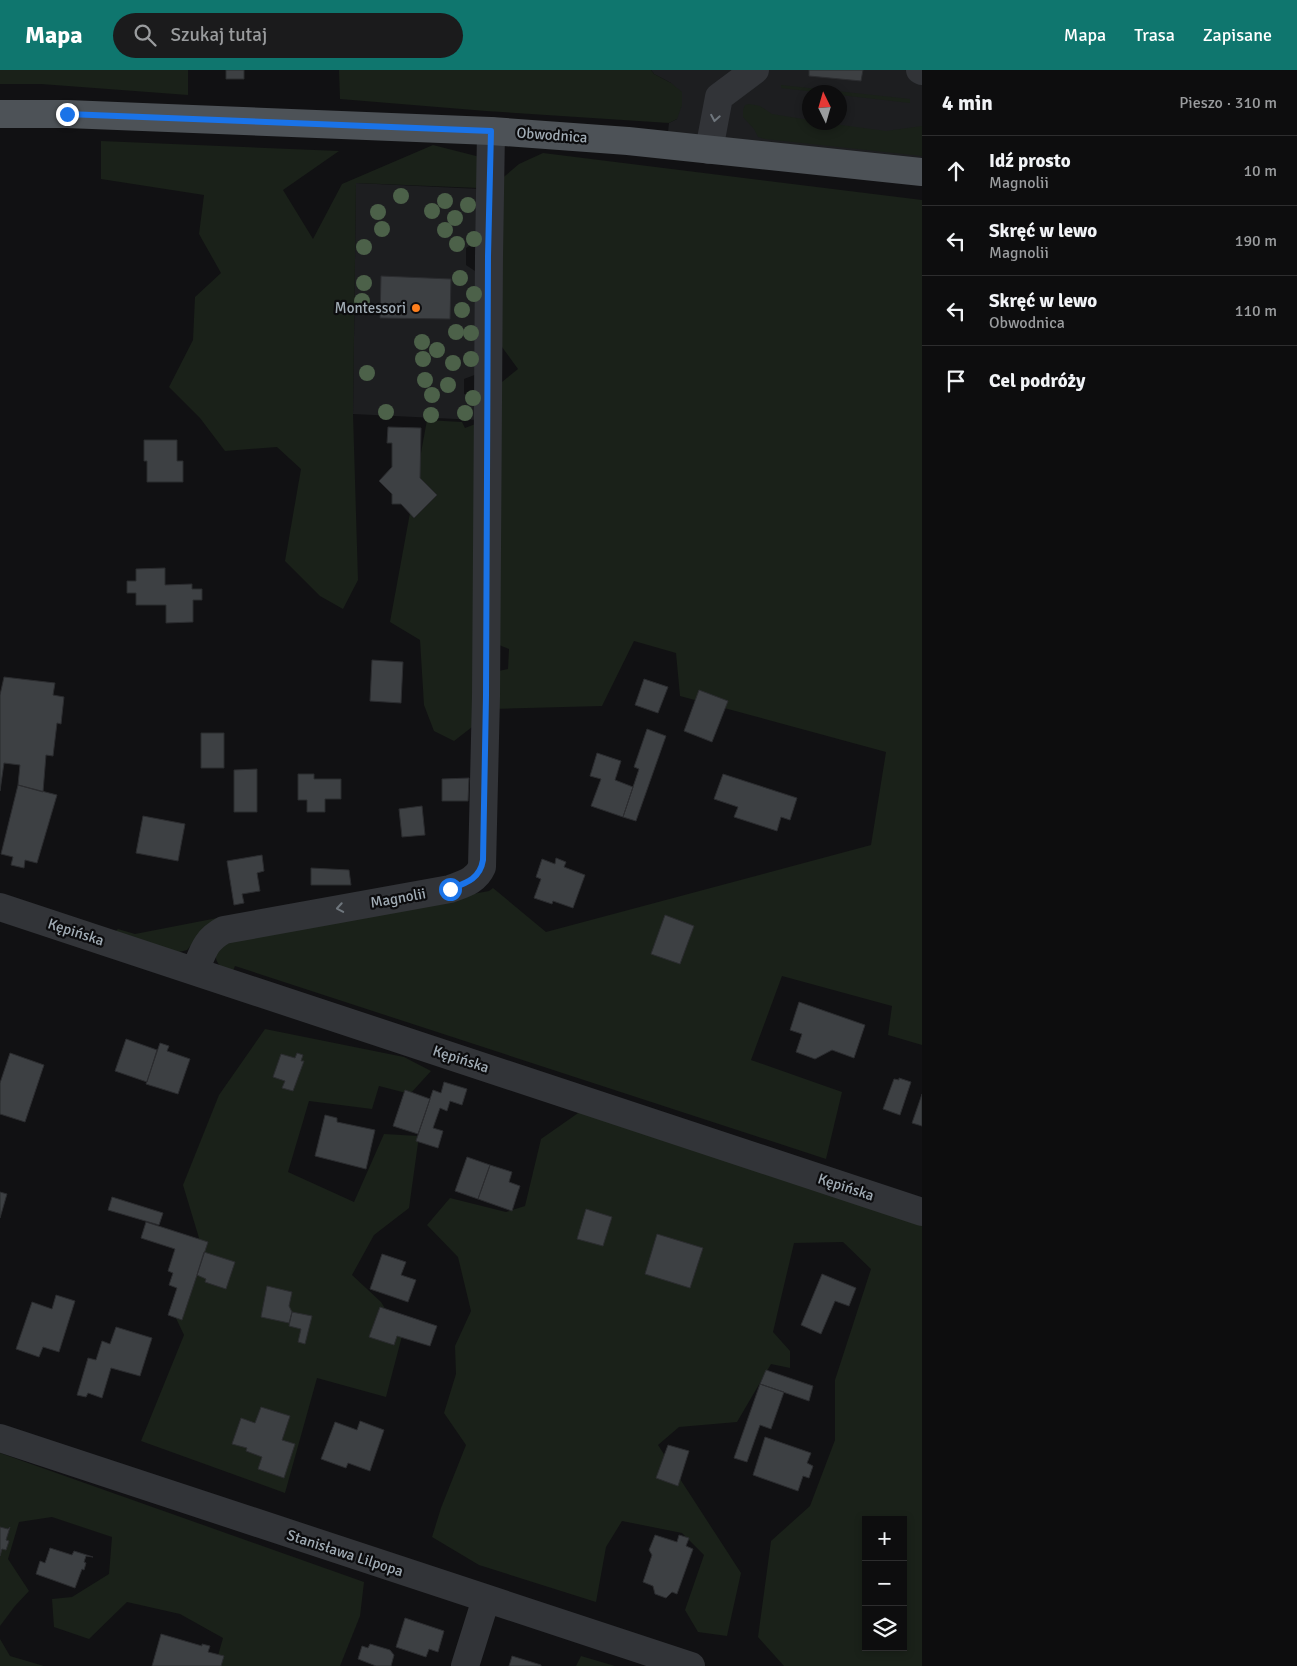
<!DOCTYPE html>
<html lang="pl">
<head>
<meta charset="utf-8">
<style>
  body { margin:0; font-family:Signika,sans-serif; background:#1b1b1c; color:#f1f3f6 }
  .controls { position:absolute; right:15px; bottom:15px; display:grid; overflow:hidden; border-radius:0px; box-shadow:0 2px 8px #0003 }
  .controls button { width:45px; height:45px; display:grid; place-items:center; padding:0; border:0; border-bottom:1px solid #2d2d2e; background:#0d0d0e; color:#f1f3f6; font:25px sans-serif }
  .compass { position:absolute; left:802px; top:15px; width:45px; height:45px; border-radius:50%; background:#0d0d0e; box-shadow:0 2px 8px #0003; rotate:355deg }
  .stop { position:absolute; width:15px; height:15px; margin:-11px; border:4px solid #1a73e8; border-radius:50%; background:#fff }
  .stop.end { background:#1a73e8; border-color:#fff; box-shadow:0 1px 5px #0008 }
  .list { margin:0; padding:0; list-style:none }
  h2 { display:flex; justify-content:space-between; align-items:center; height:65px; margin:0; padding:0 20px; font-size:21px }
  h2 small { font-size:16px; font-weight:400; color:#9a9c9e }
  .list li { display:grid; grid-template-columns:32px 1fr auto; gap:15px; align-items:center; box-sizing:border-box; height:70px; padding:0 20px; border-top:1px solid #2d2d2e }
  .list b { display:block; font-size:19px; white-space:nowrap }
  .list p { margin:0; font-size:16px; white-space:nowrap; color:#9a9c9e }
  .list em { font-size:16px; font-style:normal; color:#9a9c9e }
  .icon { flex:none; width:28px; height:28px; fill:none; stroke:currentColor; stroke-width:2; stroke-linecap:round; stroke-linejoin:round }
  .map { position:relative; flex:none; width:922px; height:1596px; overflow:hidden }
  header { display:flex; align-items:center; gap:30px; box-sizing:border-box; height:70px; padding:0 25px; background:#0f766e; color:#fff }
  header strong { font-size:24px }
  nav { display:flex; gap:28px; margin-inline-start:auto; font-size:18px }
  .search { width:350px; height:45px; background:#1b1b1c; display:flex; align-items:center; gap:12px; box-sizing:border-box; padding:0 18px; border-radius:28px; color:#9a9c9e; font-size:19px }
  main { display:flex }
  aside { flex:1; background:#0d0d0e }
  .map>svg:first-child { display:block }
  .built { fill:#1d1e20; fill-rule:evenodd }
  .green { fill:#1a2119; fill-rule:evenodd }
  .building { fill:#3d4043; stroke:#2b2c2f }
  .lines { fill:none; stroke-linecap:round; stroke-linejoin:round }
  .minor { stroke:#323438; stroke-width:28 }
  .major { stroke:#4d5257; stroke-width:28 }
  .tree { fill:#4c6149 }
  .oneway { stroke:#6f767d }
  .route { stroke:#1a73e8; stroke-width:6 }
  .poi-dot { fill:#ff7f1d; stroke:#0c0c0e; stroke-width:2 }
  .labels { text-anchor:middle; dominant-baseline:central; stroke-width:4.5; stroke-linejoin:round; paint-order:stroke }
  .street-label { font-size:15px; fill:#a1acb5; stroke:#0c0c0e }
  .poi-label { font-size:15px; fill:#a1acb5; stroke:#0c0c0e; text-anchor:end }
</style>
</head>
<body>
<header>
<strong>Mapa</strong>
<div class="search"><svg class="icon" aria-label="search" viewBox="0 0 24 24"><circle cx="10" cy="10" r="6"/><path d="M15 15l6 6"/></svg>Szukaj tutaj</div>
<nav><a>Mapa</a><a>Trasa</a><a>Zapisane</a></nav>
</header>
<main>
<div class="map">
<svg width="922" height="1596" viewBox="0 0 922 1596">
  <rect width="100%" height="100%" fill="#111113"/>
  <path class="built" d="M651,0H922V102L668,62L669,53L677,49L671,13L654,4ZM809,22H839V52H809Z
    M356,113L480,119L479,170L466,178V195L478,203L477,304L464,309V324L477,327V350L353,344Z"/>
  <path class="green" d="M0,0H188V25L41,14H0Z
    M339,0H651L654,4L671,13L682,22V35L677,49L669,53L486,41L340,29Z
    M781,15L910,29V33L840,25L839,22H816L781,18Z
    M749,34L760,36L772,44L809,50V52L826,53L886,61L922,56V86L765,69L758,67L754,59L743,47V40L745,35Z
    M101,71L339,81L283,120L313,169L342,114L433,75L480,87L479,118L356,113L353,344L358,510L343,539L320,526L285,491L301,399L277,377L225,381L200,348L169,317L193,270L195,227L221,203L199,164L204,125L101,109Z
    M543,83L922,130V975L888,965L892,936L782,906L751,990L842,1022L826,1089L235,896L232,903C216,894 213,892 218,873L241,867L489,821L493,818L546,862L871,775L886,682L680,626L676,583L634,571L602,636L493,639L494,602L508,599L509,579L494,573L497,316L518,299L502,277L497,261L499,111L519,94Z
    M427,350L462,352L465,358L478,353L476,654L454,671L434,661L424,635L420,570L390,552Z
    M259,840L199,866L187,880L175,883L112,864L118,859L135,864Z
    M265,959L404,987L431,1001L410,1024L379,1016L372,1039L309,1031L288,1102L354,1132L384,1064L419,1066L409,1138L374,1165L352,1205L381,1232L402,1266L386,1327L317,1308L285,1423L141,1371L184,1265L174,1244L199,1168L183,1115L219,1025Z
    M581,1041L922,1155V1596H784L758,1567L771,1471L810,1436L835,1370V1310L871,1199L843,1172L794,1173L773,1262L790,1281V1298L771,1294L737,1352L679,1357L658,1375L741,1503L727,1566L698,1562L685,1540L704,1485L682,1463L622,1451L606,1477L596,1532L479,1495L432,1467L441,1438L466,1375L444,1343L456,1304L455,1276L471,1241L458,1187L427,1155L450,1128L506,1142L525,1136L541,1069ZM866,1450H903V1577H866Z
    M0,1383L364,1512L360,1546L340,1596H215L223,1568L180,1544L127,1532L89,1569L54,1557L52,1529L72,1527L109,1504L112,1467L52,1447L19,1452L8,1489L29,1521L15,1536L0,1556Z
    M0,1569L10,1586L44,1596H0Z
    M581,1586L615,1596H576Z"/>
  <path class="building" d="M226,0H244V9H226Z
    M809,0H863L861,11L809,6Z
    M381,206L451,209L450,249L380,248Z
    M388,357L421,358L420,408L437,425L414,448L401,434H392V424L379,411L392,397V373H387Z
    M144,370H177V391H183V412H147V391H144Z
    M165,498V515L192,514V519H202V530H193V552L166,553V535H136V523H127V511H136V499Z
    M372,590L403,592L401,633L370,631Z
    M4,607L55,613L53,625L64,627L61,654L57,653L53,686L46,685L43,722L18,715L20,695L4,693L0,721V625Z
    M644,609L668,617L658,643L635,635Z
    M699,620L728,631L712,672L684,661Z
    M647,659L666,666L636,751L623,747L639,699L634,697Z
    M201,663H224V698H201Z
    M597,683L621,691L615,710L633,717L623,747L591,736L601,709L590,706Z
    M257,699V742H234V700Z
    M298,704H314V709H341V729H325V742H307V730H298Z
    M723,704L797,728L790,750L781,747L777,761L734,747L738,737L714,729Z
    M469,708L468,731H442V709Z
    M18,715L57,725L37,793L25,790L24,798L11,795L13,787L1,784Z
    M422,736L425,765L402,767L399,739Z
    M143,746L185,754L178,791L136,783Z
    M262,785L264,801L257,803L260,821L242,824L244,833L234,835L227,791Z
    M556,788L566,792L564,797L585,805L573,838L553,831L552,834L534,828L541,809L536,807L542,789L555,794Z
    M311,798L349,800L351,815H311Z
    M665,845L694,856L680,894L651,884Z
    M799,932L865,955L854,988L832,980L815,989L796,982L802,964L790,960Z
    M126,969L157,980L147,1012L115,1001Z
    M160,973L169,976L167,981L190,989L178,1024L146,1014Z
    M10,983L44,995L25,1052L0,1044V1013Z
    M297,983L303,985L301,991H304L293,1021L282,1018L285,1011L273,1007L281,984L295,988Z
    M899,1008L911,1012L900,1045L883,1039L894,1009L899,1010Z
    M444,1012L467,1019L462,1035L450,1031L447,1041L440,1038L433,1058L443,1061L438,1078L416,1071L433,1020L441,1023Z
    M405,1020L430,1029L418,1064L393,1056Z
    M922,1024V1056L912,1053Z
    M325,1045L337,1048V1052L375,1060L366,1099L315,1086Z
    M467,1087L490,1095L478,1129L455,1121Z
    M490,1095L512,1102L509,1112L520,1116L512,1141L478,1129Z
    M0,1122L7,1124L0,1148Z
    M112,1127L163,1143L159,1155L108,1140Z
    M586,1139L612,1147L603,1176L577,1169Z
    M146,1152L208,1172L182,1250L168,1245L177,1218L169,1215L173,1203L168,1201L175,1179L141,1168Z
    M657,1164L703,1178L690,1218L645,1204Z
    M204,1182L235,1192L226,1219L205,1212L206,1209L197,1205Z
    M382,1184L406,1192L401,1205L416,1210L408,1232L370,1219Z
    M822,1204L856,1218L849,1236L835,1231L821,1264L801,1255Z
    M267,1216L292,1222L289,1236L292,1242L289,1253L261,1247Z
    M56,1225L75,1231L59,1282L43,1277L39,1287L16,1279L32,1232L52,1239Z
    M380,1237L437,1256L430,1276L397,1266L394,1275L369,1267Z
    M292,1242L312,1246L305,1274L298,1272L301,1259L289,1256Z
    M116,1257L152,1268L140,1306L111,1298L102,1328L88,1323L86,1327L77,1325L88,1288L96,1290L102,1271L110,1274Z
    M766,1300L813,1316L809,1331L760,1314Z
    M760,1314L784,1322L771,1359L760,1355L747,1392L734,1388Z
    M261,1337L290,1346L282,1370L295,1374L284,1408L258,1399L262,1387L246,1381L247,1378L232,1374L241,1348L255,1353Z
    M360,1351L384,1360L370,1401L348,1393L346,1398L321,1389L335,1352L357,1360Z
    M765,1367L811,1383L807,1393L813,1396L809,1408L803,1406L798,1421L753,1405Z
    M668,1375L689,1381L678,1416L656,1408Z
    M0,1457L8,1459L10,1457L6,1470L9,1471L6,1480L2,1479L0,1486Z
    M655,1465L677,1472L679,1465L689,1468L686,1476L693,1479L677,1524L672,1522L666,1528L655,1524L653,1516L643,1512L652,1485L649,1480Z
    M50,1478L72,1485L74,1481L93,1487L86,1486L84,1492L86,1493L84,1500L82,1499L75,1518L36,1504L40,1491L45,1493Z
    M405,1548L444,1561L438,1582L429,1579L426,1587L396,1577Z
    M161,1564L202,1576V1574L210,1576L208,1582L224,1586L221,1596H152Z
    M370,1574L390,1580L394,1585L391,1596H376L358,1589L362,1576L368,1578Z
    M512,1586L541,1595V1596H509Z"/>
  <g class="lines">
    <path class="minor" d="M920,0L922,1
      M709,80L719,27L755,0
      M0,837L922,1142
      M195,901C203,882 205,870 224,860L450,819C463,814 476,811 482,797L486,626L489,186L491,61
      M0,1368L691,1596
      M465,1596L486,1529"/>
    <path class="major" d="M0,44H67L491,61L628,71L922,102"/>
  </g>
  <g class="tree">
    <circle cx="401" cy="126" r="8"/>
    <circle cx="445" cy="131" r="8"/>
    <circle cx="468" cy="135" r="8"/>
    <circle cx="432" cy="141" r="8"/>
    <circle cx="378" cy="142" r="8"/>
    <circle cx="455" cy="148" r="8"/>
    <circle cx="382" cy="159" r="8"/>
    <circle cx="445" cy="160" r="8"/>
    <circle cx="474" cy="169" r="8"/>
    <circle cx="457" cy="174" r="8"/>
    <circle cx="364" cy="177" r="8"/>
    <circle cx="460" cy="208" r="8"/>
    <circle cx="364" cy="213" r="8"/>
    <circle cx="474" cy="224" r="8"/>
    <circle cx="362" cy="231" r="8"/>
    <circle cx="462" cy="240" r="8"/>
    <circle cx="456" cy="262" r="8"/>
    <circle cx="471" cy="263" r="8"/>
    <circle cx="422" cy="272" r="8"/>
    <circle cx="437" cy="280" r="8"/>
    <circle cx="423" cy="289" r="8"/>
    <circle cx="471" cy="289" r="8"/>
    <circle cx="453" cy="293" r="8"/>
    <circle cx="367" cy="303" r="8"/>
    <circle cx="425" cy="310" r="8"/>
    <circle cx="448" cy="315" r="8"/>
    <circle cx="432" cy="325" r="8"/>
    <circle cx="473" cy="328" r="8"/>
    <circle cx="386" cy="342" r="8"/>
    <circle cx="465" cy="343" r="8"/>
    <circle cx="431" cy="345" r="8"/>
  </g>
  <defs><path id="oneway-chevron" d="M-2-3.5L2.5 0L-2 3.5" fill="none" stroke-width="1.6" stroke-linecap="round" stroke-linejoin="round" transform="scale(1.25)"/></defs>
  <g class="oneway">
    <use href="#oneway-chevron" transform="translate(715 48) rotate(100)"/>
    <use href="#oneway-chevron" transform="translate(340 838) rotate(170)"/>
  </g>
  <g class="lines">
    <path class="route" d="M67,44L491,61L488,186L486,626L483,790C480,809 466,813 450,819"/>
  </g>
  <circle class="poi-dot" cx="416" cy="238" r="5"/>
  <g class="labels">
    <g class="street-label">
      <text transform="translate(552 65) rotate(4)">Obwodnica</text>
      <text transform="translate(398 828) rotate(-10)">Magnolii</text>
      <text transform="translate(76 862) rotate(18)">Kępińska</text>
      <text transform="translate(461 989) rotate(18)">Kępińska</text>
      <text transform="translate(846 1117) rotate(18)">Kępińska</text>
      <text transform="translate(345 1483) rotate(18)">Stanisława Lilpopa</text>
    </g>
    <g class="poi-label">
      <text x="406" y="238">Montessori</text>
    </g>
  </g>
</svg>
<div class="controls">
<button>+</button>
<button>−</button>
<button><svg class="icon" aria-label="layers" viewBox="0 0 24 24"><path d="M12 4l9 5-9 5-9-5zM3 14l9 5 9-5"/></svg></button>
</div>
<svg class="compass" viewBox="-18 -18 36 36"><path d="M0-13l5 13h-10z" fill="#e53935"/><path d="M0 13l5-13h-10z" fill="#9a9c9e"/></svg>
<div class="stop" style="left:450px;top:819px"></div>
<div class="stop end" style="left:67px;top:44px"></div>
</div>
<aside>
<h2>4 min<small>Pieszo · 310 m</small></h2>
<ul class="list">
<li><svg class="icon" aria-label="ahead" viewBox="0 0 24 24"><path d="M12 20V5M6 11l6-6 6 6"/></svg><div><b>Idź prosto</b><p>Magnolii</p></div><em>10 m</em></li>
<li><svg class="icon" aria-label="left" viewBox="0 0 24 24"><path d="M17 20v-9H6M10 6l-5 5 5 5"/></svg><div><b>Skręć w lewo</b><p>Magnolii</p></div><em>190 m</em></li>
<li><svg class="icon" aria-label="left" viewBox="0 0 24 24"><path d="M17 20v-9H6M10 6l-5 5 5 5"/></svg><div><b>Skręć w lewo</b><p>Obwodnica</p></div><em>110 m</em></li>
<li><svg class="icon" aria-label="arrive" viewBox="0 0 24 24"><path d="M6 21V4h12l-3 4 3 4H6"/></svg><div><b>Cel podróży</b></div></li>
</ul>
</aside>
</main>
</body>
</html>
